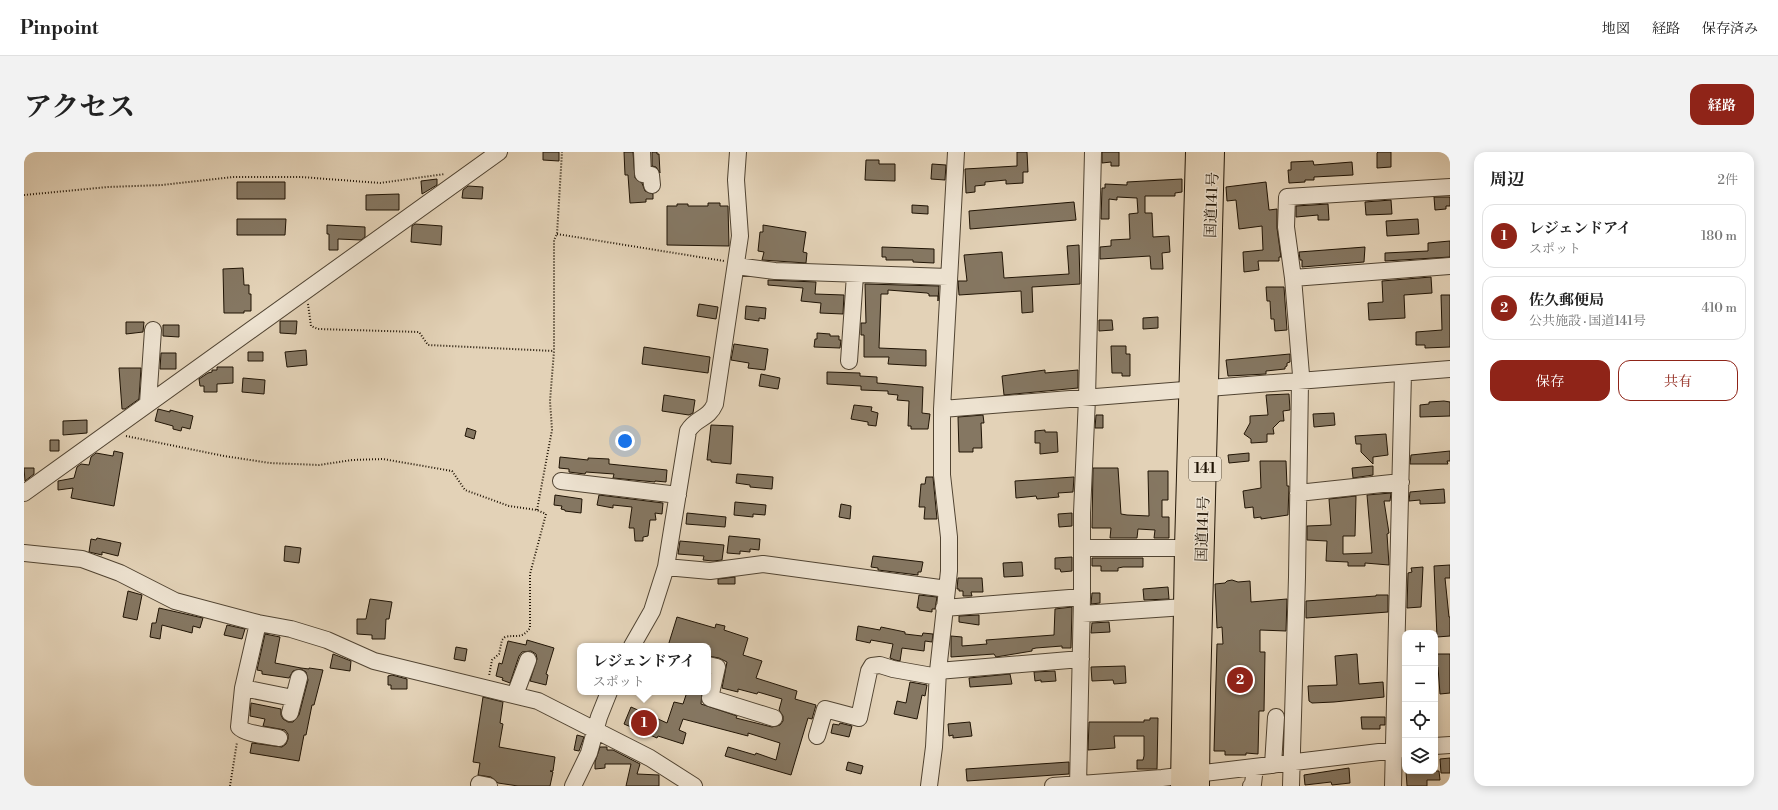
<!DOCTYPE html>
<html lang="ja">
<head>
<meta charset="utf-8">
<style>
  body { margin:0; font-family:"Libre Bodoni","Noto Serif JP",serif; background:#f2f2f2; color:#222 }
  .controls { position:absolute; right:12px; bottom:12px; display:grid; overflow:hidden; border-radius:8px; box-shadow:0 2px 10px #0003 }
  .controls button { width:36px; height:36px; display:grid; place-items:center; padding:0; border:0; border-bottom:1px solid #e0e0e0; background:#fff; color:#222; font:20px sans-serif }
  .you { position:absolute; left:601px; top:289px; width:14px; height:14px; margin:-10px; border:3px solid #fff; border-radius:50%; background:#1a73e8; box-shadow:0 0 0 6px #1a73e833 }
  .badge { display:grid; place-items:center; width:26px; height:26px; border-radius:50%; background:#8f2418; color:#fff; font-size:13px; font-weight:700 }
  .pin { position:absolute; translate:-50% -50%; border:2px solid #fff; box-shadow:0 1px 4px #0006 }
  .popup { position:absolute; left:553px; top:491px; width:134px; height:52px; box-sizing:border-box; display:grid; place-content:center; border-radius:8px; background:#fff; filter:drop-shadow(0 1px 3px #0005); font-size:13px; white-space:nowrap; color:#767676 }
  .popup b { font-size:15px; color:#222 }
  .popup::after { content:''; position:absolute; left:50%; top:100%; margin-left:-8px; border:8px solid transparent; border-top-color:#fff }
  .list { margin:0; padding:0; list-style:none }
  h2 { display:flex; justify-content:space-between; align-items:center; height:52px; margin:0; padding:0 16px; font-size:17px }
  h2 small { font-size:13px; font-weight:400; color:#767676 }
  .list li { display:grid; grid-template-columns:26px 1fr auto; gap:12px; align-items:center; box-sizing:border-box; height:64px; margin:0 8px 8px; padding:0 8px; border:1px solid #e0e0e0; border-radius:12px }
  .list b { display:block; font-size:15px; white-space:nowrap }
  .list p { margin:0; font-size:13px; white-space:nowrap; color:#767676 }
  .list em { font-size:13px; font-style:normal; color:#767676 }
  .actions { display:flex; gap:8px; padding:12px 16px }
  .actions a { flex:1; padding:9px 0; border:1px solid #8f2418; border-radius:12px; text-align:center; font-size:14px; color:#8f2418 }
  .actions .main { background:#8f2418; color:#fff }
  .icon { flex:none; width:22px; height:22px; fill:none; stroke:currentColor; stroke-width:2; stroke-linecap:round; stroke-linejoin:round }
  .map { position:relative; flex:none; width:1426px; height:634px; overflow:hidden; border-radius:12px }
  header { display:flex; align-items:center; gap:24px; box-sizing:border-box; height:56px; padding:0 20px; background:#fff; border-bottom:1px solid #e0e0e0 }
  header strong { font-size:19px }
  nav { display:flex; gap:22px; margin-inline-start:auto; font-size:14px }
  .intro { display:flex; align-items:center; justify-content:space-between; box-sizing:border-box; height:96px; padding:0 24px }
  h1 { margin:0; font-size:28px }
  .button { padding:10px 18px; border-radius:12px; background:#8f2418; color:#fff; font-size:14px; font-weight:700 }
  main { display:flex; gap:24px; padding:0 24px }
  aside { flex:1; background:#fff; border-radius:12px; box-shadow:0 2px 10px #0003 }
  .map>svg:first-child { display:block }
  .building { fill:#857762; stroke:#201405 }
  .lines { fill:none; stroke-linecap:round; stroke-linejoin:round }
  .minor-casing { stroke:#514432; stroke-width:18 }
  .highway-casing { stroke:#201405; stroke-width:24 }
  .path { stroke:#201405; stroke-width:2; stroke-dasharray:1 2; stroke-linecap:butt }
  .minor { stroke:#ede2d0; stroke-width:16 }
  .highway { stroke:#e3d2b7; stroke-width:22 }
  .labels { text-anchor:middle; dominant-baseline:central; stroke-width:3; stroke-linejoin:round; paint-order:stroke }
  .shield { fill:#ede2d0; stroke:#5e5242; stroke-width:1 }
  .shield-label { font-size:14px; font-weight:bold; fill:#201405 }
  .street-label { font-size:15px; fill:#201405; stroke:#ede2d0 }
</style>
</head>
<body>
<header>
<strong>Pinpoint</strong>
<nav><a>地図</a><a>経路</a><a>保存済み</a></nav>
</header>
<div class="intro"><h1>アクセス</h1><a class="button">経路</a></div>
<main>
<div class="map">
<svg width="1426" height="634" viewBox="0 0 1426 634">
  <rect width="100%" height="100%" fill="#e3d2b7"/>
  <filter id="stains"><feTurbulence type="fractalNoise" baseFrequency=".005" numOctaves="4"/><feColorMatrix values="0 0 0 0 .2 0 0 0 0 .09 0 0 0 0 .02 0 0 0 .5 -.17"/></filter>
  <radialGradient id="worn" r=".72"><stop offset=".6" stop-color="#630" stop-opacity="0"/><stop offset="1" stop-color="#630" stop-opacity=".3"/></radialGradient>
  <path class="building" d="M519,0H535V9L519,8Z
    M600,0H609L611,26L618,31L621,39L629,42V47H622V50L606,51L604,23H601Z
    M628,0H633V2H635L636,21L632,15L628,14Z
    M993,0H1003L1004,20H999V31L982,32V28L961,30V33L951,34V40L942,41L941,17L993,14Z
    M1078,0H1095V14H1087V10L1078,11Z
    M1354,0H1367V15L1353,16V1Z
    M842,8H855V12H871V29L841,28Z
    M1289,9L1290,13L1328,10L1329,23L1290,25V28H1281V30L1265,31L1264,18H1267V10Z
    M908,12L922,13L921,28L907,27Z
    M413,27V33L398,42L397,29Z
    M1158,27V40L1151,41V44H1121V61H1128L1129,85L1145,84L1146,100L1138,101L1139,117H1127L1126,104L1076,107V95L1087,94V88L1106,87L1105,62L1114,61L1113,46L1093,45V48L1085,47V67H1077L1078,36H1081V32L1103,33V30Z
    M213,30H261V47H213Z
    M1242,30L1245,58L1253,57V76L1257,105H1255V109H1234L1235,118L1220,120L1219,100L1239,98L1238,74L1215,77L1212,48L1203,49L1202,35Z
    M444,34L459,35L458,47L438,46L439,38Z
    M375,42V58H342V43Z
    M1410,45H1426V54H1422V57L1411,58Z
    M1367,48L1368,62L1342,63L1341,50Z
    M1050,50L1052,68L946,77L945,59Z
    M684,51H696V54H704L705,94L643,93V54H653V52H664V54H684Z
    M1304,52L1305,68H1294V63L1272,65V54Z
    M888,53L904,54V62L888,61Z
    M213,67H262L261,83H213Z
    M1394,67L1395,82L1363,84L1362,69Z
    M391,72L418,74L417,93L387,90L388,74Z
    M303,73L341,75V85L337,88L314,87V98H305V82H303Z
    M739,73L782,80L779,100L783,101L782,111L738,108L740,100L734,99L736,80H739Z
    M1426,89V105L1361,109V101L1404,99V91Z
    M1055,93L1056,132L1008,135L1009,160L998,161L997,139L935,143L934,129H943L940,103L978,100L980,126L1045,122L1043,94Z
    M858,95L910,97V111L889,110V108H862V105H858Z
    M1341,95L1340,110L1278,115V108H1276L1275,100Z
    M219,116L220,133H225V142H227V159H220V161H200L199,117Z
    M1407,125L1408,141L1380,143L1381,166L1345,168L1344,151L1359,150L1358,129Z
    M744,128L792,130L791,142L820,143L819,162L796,161L797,151L777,149L779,136L744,133Z
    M841,132L915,134L914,149V144H905V142L903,141L864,138V142H857L855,196L902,198V214L864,212L865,205H840V183H837V171H842Z
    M1242,135H1260L1263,178L1251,179L1250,167H1247L1246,149H1243Z
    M1417,143H1426V195L1401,196V193H1392V180L1418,178Z
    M675,152L694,155L692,167L673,164Z
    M722,154L742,156L741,167L735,166V169L721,167Z
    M1134,165V176L1119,177V166Z
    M1075,168H1088L1089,178L1075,179Z
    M256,169H273L272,182L256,181Z
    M102,170H120L119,180L102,182Z
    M139,173H155V185L139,184Z
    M793,181L806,182V184H815V188H817L816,196L790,195L791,187H793Z
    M710,192L744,197L741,218L724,216L725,211L707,208Z
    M1087,194H1102V202H1106V224H1098V221H1088Z
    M620,195L686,205L684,221L618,212Z
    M282,198L283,213L263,215L261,200Z
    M224,200H239V209H224Z
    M137,201H152V217H136Z
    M1266,202V210L1263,211V214L1261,215V217L1242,219V222L1204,224L1202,208Z
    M193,215H209V231L193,232V240H180V234H176L175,227L184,221L188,220V218H193Z
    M95,216H117L115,247L101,257H98Z
    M1021,218V221L1054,218V236L980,243L978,224Z
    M803,220L836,221V224L853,225V231L899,235L898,261L906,262L904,277H887V274H884L885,249L873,248L874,243L864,242V239L837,238V234L803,232Z
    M737,222L756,226L754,237L735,234Z
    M219,226L241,228L240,242L218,240Z
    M1265,242L1266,258L1259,259L1260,269H1256L1249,276L1250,282H1243V290L1227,291V287L1220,282L1226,271V264L1244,263L1242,243Z
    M640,243L671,248L669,261L665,263L638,259Z
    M1420,249L1426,250V264L1396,265V253L1405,252V250Z
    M830,253L848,255L847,259L854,261L852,274L844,273V270L827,267Z
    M134,257L146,260V258L169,264L166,277L158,275L157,279L149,277V274L131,269Z
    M1310,261L1311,273L1290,275L1289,262Z
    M959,263L960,271H957L958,296H949V300H935L934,265Z
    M1072,263H1079V276H1071Z
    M63,268V281L39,283V269Z
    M687,273L709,274L707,312L687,310V308H683Z
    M443,276L452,279L450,287L441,284Z
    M1021,278V280H1033L1034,300L1016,302V291H1011V279Z
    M1362,282L1364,303L1349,305V312L1337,300V292H1332L1331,284Z
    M26,288H35V299H26Z
    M90,299L99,301L90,354L47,346L49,336L34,338V329L50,326L53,315L57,312L65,313L67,305L72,301L89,304Z
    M1426,299V309H1423L1424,312H1386L1387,303Z
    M1225,301V309L1205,311L1204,303Z
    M536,305L564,308V306L585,307V312L643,318L642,330L631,329V330L589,326L590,322L562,320L561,322L545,320V317L535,316Z
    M1236,309H1262L1263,334H1265L1264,363L1237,367V365L1230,366L1229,355L1221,356L1219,339L1237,336Z
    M1349,314V323L1329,326L1328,316Z
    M0,316H10V322L1,329Z
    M1069,316H1094L1097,362L1103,363L1125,364L1124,319H1144V348H1138V365H1145V386H1130L1131,378L1114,377L1113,386H1086L1087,376H1068Z
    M713,322L749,325L748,337L726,335V333L712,331Z
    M902,325H909L913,367H900L901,355H895L897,332H901Z
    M1050,325L1049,340L1034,341L1035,345L1013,347L1012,344L992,346L991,329Z
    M1420,337L1421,351L1396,352V348L1385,349L1386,340Z
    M1367,341L1366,349H1360L1365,381L1363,382L1365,413L1341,411V414H1324V410L1302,409L1303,389L1283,388V374L1307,373L1305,347L1332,344L1331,384H1319V402L1348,401L1343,343Z
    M531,343L558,347L557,361L541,359V358L537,357L538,354L530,353Z
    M575,343L639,351L638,362L631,361L632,368H626L624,384L619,385V389H611L610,376H605L608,355L589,353V356L573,353Z
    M711,350L742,353L741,363L729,362V365L710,363Z
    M817,352L827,354L826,367L815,365Z
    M663,361L702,365L701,375L662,372Z
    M1048,361V374L1035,375L1034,362Z
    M705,384L736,387L735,398L726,397V400L716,399V402L703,401Z
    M73,386L97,391L94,404L78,400V403L65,400L67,387L72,388Z
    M656,389L700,393L698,408L689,409L679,408L680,404L654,402Z
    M261,394L277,396L275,411L260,409Z
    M849,404L899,410L897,420H894V423L854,418V416L847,415Z
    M1048,405V419L1037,420L1036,417H1031V406Z
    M1068,406H1119V415H1099L1094,416V419H1077V414H1068Z
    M998,410L999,424L980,425L979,411Z
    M1426,413V426H1421L1425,465H1426V484L1413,485L1410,414Z
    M1399,415L1397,455L1383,456L1384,421L1388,420L1387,416Z
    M711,425V432H694V427Z
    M934,426H958L959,440H947L948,444H939V439H935V437H933Z
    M1208,428L1214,430L1226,429L1227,450L1263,447L1262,479L1236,478V500H1241L1240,559H1235L1234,602L1222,601V603H1201V599H1190L1193,492H1199L1198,475L1193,476L1191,432L1201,431L1203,429Z
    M1144,435L1145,447L1120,448L1119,437Z
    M104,439L118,443L113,468L99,465Z
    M1068,441H1076V451L1067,452Z
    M895,443L913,445L911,457H908V460L895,458V456H893Z
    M1352,443H1364V460L1282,466V449L1352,444Z
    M346,447L368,450L365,467H362L361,487H348V483L333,482V467H342Z
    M1048,455L1047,496H1038V494L1012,496L1008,497V499L972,505L970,502L927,505V484L938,485V494L963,492L962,488L1030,483L1031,457Z
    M135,456L179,466L176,476L169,474L168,481L138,473L136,487L126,485L128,471H132Z
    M955,463V473L935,470V464Z
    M653,465L691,476L692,472L701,474L700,478L724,486L719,503L738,509L732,526L773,539L771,547L792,553L788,567L784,566L767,623L701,604L704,595L731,603L732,601L752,608L756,591L724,581V584L659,567L655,578L662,581L659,592L634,584L633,586L600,572L607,555L643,571L650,550L659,552L663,540H678L677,552L713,564L712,566L748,575L756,573L759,569V564L755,558L758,547L734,540L733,542L714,537V540L698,536L703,510L695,506L684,504V494H644Z
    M1085,470L1086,480L1067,481L1068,471Z
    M203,473L221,477L218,487L200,483Z
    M834,474L856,478L857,475L881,480V482L898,484L899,481L909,482L908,490L901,489L900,499L878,496L876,509L871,508L866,506L869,492L847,488L846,491L832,488Z
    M241,482L256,485L251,511L277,516L285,517V516L299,518L290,553H288L282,583H280L275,609L226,601L228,591L258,595L262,592L264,587V582L261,578L239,574L241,567L226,564L227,551L257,557V563L259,567L264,570H269L275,563L284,528L282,520L277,517L269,519L265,526L238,522V519L233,518Z
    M503,488L530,496L522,522L524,523L522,533L506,529L513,507L512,502L507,499L498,500L495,504L486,531L478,528L479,526L472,524L475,511L478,512L484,489L502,493Z
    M432,495L443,497L441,509L430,507Z
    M309,502L327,509L326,519L306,516Z
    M1333,502L1335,532L1359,530L1360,545L1310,550L1288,551L1285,549L1284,534L1313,533L1311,504Z
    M1411,502H1426V541L1416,542L1414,515H1411Z
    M1101,514L1102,531L1090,532L1089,528L1068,529L1067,515Z
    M1031,519L1032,529L1017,530V528L1011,529L1010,520Z
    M986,522L988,532L946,535L945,526Z
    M368,523L383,527V537H367V533H364V524Z
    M886,530L903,533L901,544L898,543L893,567L870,562L873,549L882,551Z
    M459,545L479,550L476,571L479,572L475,595L531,605L529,619H526L529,620L526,634H494L474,631L467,625L454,623L456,611L449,610Z
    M1337,565H1361V573H1356V577H1338Z
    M1126,566H1134L1133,617H1113V608H1119L1120,604V584H1090L1091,596L1064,598L1065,570H1120V568H1126Z
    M946,570L948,584L929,586V583L925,584L924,572Z
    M816,571L828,574L825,585L807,581L809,572L815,573Z
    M553,583L560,585L555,599L550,598Z
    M576,595H583V598H589L616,612L613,622L635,623V634H602L607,612H581V616L571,617V610Z
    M1426,606V621H1417L1416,607Z
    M824,610L839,614L837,622L822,618Z
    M1045,610V622L943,629L942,617Z
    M1325,616L1326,631L1308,633L1307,630L1281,633L1280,623Z
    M1382,619H1415L1416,628H1403V634H1383Z"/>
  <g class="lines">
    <g class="minor-casing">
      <path id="minor" d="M618,0L619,22L627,23L628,33
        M712,114L751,119L924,125
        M1269,126L1426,114
        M825,209L831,123
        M124,251L129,178
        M918,257L1426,217
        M537,329L654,343
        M0,341L475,0
        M1274,341L1377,330
        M1059,396H1162
        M0,401L58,407L96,421L151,449L234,471L267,477L303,488L350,509L514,549L626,606L670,634
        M642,415L686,419L739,412L923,437
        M920,456L1058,445
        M1058,462L1161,455
        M234,471L219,536L215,575C221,582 245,584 255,586
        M608,494L628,459L642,415L664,279C672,265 684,268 691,252L716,84L712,28L714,0
        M684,513L693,515L686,546L750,566
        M914,519L1057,507
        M219,536L269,546
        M491,543L504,508
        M266,561L275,526
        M793,584L801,557L835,566L845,519L848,514L856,513L869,517L914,525
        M1411,594L1426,593
        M1249,613L1252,565
        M455,632L465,634
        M549,634L565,601L575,565L585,540
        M905,634L910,595L914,519L925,419V385L918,323V257L932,0
        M1029,634L1138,626L1380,597
        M1054,634L1058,445V361L1063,246L1069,0
        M1227,634L1229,632L1231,615
        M1267,634L1273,425L1276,230L1277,223L1269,126L1262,75L1263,45L1426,35
        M1369,634L1379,221"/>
    </g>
    <g class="highway-casing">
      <path id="highway" d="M1158,634L1162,396L1173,0
        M1174,634L1175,538L1189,0"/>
    </g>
    <path class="path" d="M0,43L84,35L138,33L209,25H277L356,31L421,22
      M533,82L700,109
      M284,152L287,174L294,177L395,180L404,193L530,199
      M102,284L200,304L246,311L295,313L328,308L359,307L428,319L441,338L485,354L513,358L522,362L506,422V476C497,488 493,482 481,485L478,488L475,502L468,508L465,524
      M513,358L528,278L526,249L530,199V88L533,82L538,0
      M206,634L213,590"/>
    <use href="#minor" class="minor"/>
    <use href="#highway" class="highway"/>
  </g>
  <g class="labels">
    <rect class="shield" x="1165" y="305" width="32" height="24" rx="3"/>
    <g class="shield-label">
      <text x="1181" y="317">141</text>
    </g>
    <g class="street-label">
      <text transform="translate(1188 53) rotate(-88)">国道141号</text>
      <text transform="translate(1179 377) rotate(-88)">国道141号</text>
    </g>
  </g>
  <rect width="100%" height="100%" filter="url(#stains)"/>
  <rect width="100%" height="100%" fill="url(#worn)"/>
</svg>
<div class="controls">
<button>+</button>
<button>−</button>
<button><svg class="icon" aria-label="locate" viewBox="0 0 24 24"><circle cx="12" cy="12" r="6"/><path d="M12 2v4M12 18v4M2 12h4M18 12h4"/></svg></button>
<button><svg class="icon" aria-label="layers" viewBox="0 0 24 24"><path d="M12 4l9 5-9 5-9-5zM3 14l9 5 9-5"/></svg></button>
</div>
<div class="you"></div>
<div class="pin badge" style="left:620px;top:571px">1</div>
<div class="popup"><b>レジェンドアイ</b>スポット</div>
<div class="pin badge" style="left:1216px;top:528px">2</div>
</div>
<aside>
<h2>周辺<small>2件</small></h2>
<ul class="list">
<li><span class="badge">1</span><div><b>レジェンドアイ</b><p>スポット</p></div><em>180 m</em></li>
<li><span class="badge">2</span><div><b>佐久郵便局</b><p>公共施設 · 国道141号</p></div><em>410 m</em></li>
</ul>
<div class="actions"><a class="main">保存</a><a>共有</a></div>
</aside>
</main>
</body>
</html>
